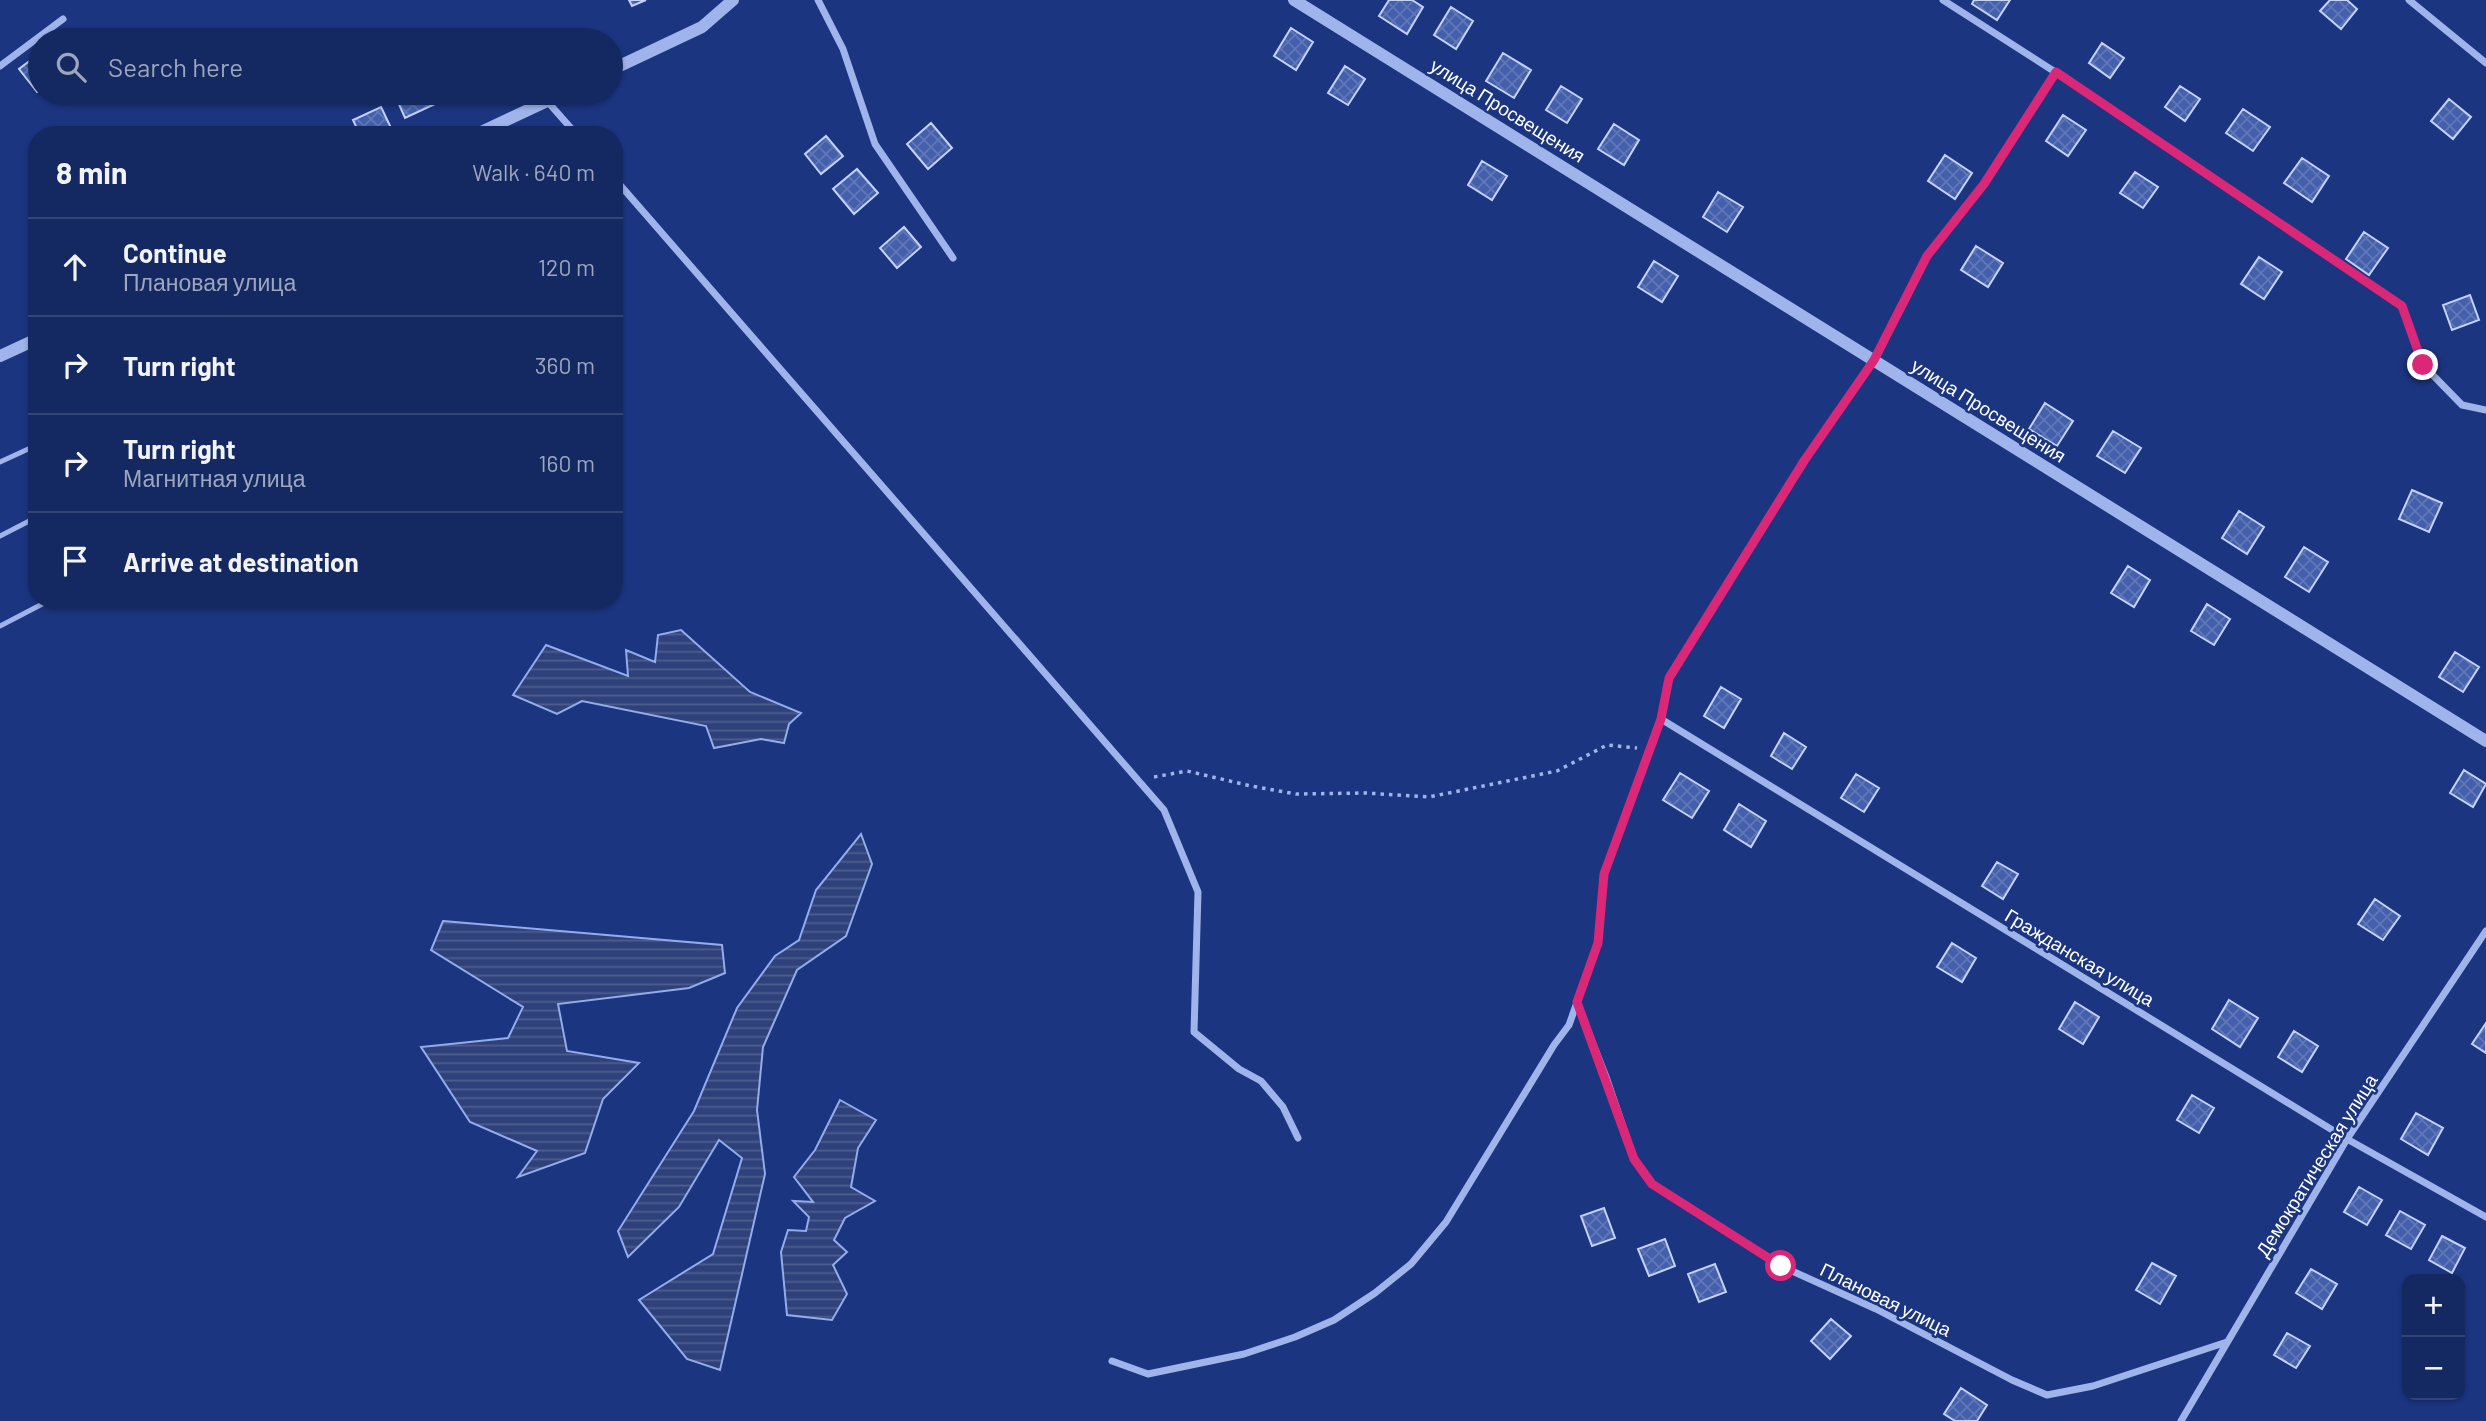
<!DOCTYPE html>
<html lang="en">
<head>
<meta charset="utf-8">
<style>
  body { margin:0; font-family:Barlow,sans-serif; background:#1d3067; color:#f1f3f6 }
  .controls { position:absolute; right:21px; bottom:21px; display:grid; overflow:hidden; border-radius:14px; box-shadow:0 2px 5px #0004 }
  .controls button { width:63px; height:63px; display:grid; place-items:center; padding:0; border:0; border-bottom:2px solid #334476; background:#142861; color:#f1f3f6; font:35px sans-serif }
  .stop { position:absolute; width:21px; height:21px; margin:-16px; border:5px solid #db2777; border-radius:50%; background:#fff }
  .stop.end { background:#db2777; border-color:#fff; box-shadow:0 2px 7px #0008 }
  .list { margin:0; padding:0; list-style:none }
  h2 { display:flex; justify-content:space-between; align-items:center; height:91px; margin:0; padding:0 28px; font-size:30px }
  h2 small { font-size:23px; font-weight:400; color:#9da6bd }
  .list li { display:grid; grid-template-columns:46px 1fr auto; gap:21px; align-items:center; box-sizing:border-box; height:98px; padding:0 28px; border-top:2px solid #334476 }
  .list b { display:block; font-size:26px; white-space:nowrap }
  .list p { margin:0; font-size:23px; white-space:nowrap; color:#9da6bd }
  .list em { font-size:23px; font-style:normal; color:#9da6bd }
  .icon { flex:none; width:38px; height:38px; fill:none; stroke:currentColor; stroke-width:2; stroke-linecap:round; stroke-linejoin:round }
  .map { position:relative; flex:none; width:2486px; height:1421px; overflow:hidden }
  .search { position:absolute; background:#142861; box-shadow:0 2px 5px #0004; left:28px; top:28px; width:595px; height:77px; display:flex; align-items:center; gap:18px; box-sizing:border-box; padding:0 24px; border-radius:38px; color:#9da6bd; font-size:26px }
  .panel { position:absolute; background:#142861; box-shadow:0 2px 5px #0004; left:28px; top:126px; width:595px; height:483px; border-radius:28px }
  .map>svg:first-child { display:block }
  .water { fill:url(#water-rules); stroke:#92acec; stroke-width:2 }
  .building { fill:url(#building-cross-hatch); stroke:#c4d2f8; stroke-width:2 }
  .lines { fill:none; stroke-linecap:round; stroke-linejoin:round }
  .path { stroke:#9fb4ea; stroke-width:3.5; stroke-dasharray:3.5 5; stroke-linecap:butt }
  .service { stroke:#9fb4ea; stroke-width:5 }
  .minor { stroke:#9fb4ea; stroke-width:7 }
  .tertiary { stroke:#9fb4ea; stroke-width:12 }
  .route { stroke:#db2777; stroke-width:9 }
  .labels { text-anchor:middle; dominant-baseline:central; stroke-width:5; stroke-linejoin:round; paint-order:stroke }
  .street-label { font-size:19px; fill:#fff; stroke:#1b3581 }
</style>
</head>
<body>
<div class="map">
<svg width="2486" height="1421" viewBox="0 0 2486 1421">
  <defs>
    <pattern id="water-rules" width="6" height="5" patternUnits="userSpaceOnUse" patternTransform="scale(1.75)"><rect width="6" height="5" fill="#2e417a"/><path d="M0 2.5h6" fill="none" stroke="#4d5e8e"/></pattern>
    <pattern id="building-cross-hatch" width="8" height="8" patternUnits="userSpaceOnUse" patternTransform="scale(1.75)"><rect width="8" height="8" fill="#445fab"/><path d="M0 0l8 8M0 8l8-8" fill="none" stroke="#6077b8"/></pattern>
  </defs>
  <rect width="100%" height="100%" fill="#1b3581"/>
  <path class="water" d="M681,630L750,692L801,713L789,724L784,743L761,739L714,748L706,726L582,701L557,714L513,695L546,645L628,676L626,650L655,662L658,635Z
    M861,834L872,864L846,936L797,970L763,1047L757,1110L765,1174L720,1370L687,1359L639,1300L713,1254L742,1158L719,1140L679,1207L628,1257L618,1231L694,1111L737,1008L775,956L799,940L816,890Z
    M443,921L722,945L725,973L689,988L558,1004L567,1051L639,1063L603,1099L585,1153L518,1177L537,1151L470,1122L421,1047L508,1038L523,1007L431,950Z
    M840,1100L876,1120L858,1148L851,1187L875,1201L845,1218L834,1240L847,1252L833,1265L847,1294L832,1320L787,1315L781,1252L788,1230L806,1231L809,1217L793,1201L813,1202L794,1177L815,1150Z"/>
  <path class="building" d="M629,0H646L632,6Z
    M1389,0H1412L1423,7L1407,34L1379,16Z
    M1974,0H2010L1997,20L1972,4Z
    M2330,0H2347L2357,9L2341,29L2320,11Z
    M1451,7L1473,21L1456,49L1434,35Z
    M1291,28L1313,42L1296,70L1274,56Z
    M528,32L532,40H509Z
    M2102,43L2124,58L2110,78L2089,63Z
    M40,53V90L37,92L19,69Z
    M1503,53L1531,70L1514,98L1486,81Z
    M1345,66L1365,79L1348,105L1328,93Z
    M1561,86L1582,99L1567,123L1546,110Z
    M2180,86L2200,99L2185,121L2165,107Z
    M394,93H430L435,104L405,118Z
    M2449,99L2471,117L2453,139L2431,121Z
    M381,107L394,134L360,135L353,120Z
    M2243,109L2270,127L2253,151L2226,133Z
    M2063,115L2086,130L2068,156L2046,141Z
    M931,123L952,148L928,169L907,144Z
    M1614,124L1639,140L1624,165L1598,149Z
    M826,136L843,156L821,174L805,154Z
    M1945,155L1972,173L1955,199L1928,181Z
    M2302,158L2329,176L2312,202L2284,183Z
    M1482,161L1507,176L1492,200L1468,185Z
    M857,169L878,193L854,214L833,189Z
    M2135,172L2158,187L2143,208L2120,193Z
    M1718,192L1743,207L1727,232L1703,217Z
    M904,227L921,247L897,268L880,248Z
    M2364,232L2388,248L2369,275L2346,259Z
    M1976,246L2003,263L1988,287L1961,270Z
    M2259,257L2282,272L2264,299L2241,284Z
    M1654,261L1678,276L1662,302L1638,287Z
    M2470,295L2479,320L2452,330L2443,305Z
    M2045,403L2073,421L2057,446L2029,429Z
    M2113,431L2141,448L2125,473L2097,456Z
    M2412,490L2442,503L2429,532L2399,519Z
    M2239,511L2264,527L2247,554L2222,538Z
    M2304,547L2328,562L2309,592L2285,577Z
    M2128,566L2150,580L2134,607L2111,593Z
    M2207,604L2230,619L2214,645L2191,631Z
    M2455,652L2479,667L2463,692L2439,677Z
    M1721,687L1741,699L1724,728L1704,716Z
    M1784,733L1806,747L1792,769L1771,756Z
    M2464,770L2486,784L2473,807L2450,793Z
    M1680,773L1709,791L1692,818L1663,800Z
    M1856,774L1879,788L1864,812L1841,798Z
    M1739,804L1766,821L1751,847L1724,830Z
    M1997,862L2018,874L2003,899L1982,886Z
    M2375,899L2400,916L2383,940L2358,924Z
    M1952,943L1976,958L1962,982L1937,967Z
    M2229,1000L2258,1018L2240,1047L2212,1029Z
    M2075,1002L2099,1017L2083,1044L2059,1029Z
    M2486,1023V1053L2472,1044Z
    M2294,1031L2318,1046L2302,1072L2278,1057Z
    M2192,1095L2214,1108L2199,1133L2177,1120Z
    M2416,1113L2443,1128L2428,1155L2401,1139Z
    M2359,1187L2382,1200L2367,1225L2344,1212Z
    M1604,1208L1615,1238L1592,1246L1581,1216Z
    M2400,1211L2425,1225L2411,1249L2386,1235Z
    M2442,1236L2465,1248L2452,1273L2429,1260Z
    M1665,1239L1675,1266L1649,1276L1638,1249Z
    M2152,1263L2176,1276L2160,1304L2136,1290Z
    M1715,1264L1726,1292L1699,1302L1688,1274Z
    M2311,1269L2337,1284L2322,1309L2296,1293Z
    M1831,1319L1851,1336L1830,1359L1811,1341Z
    M2287,1333L2310,1346L2296,1368L2274,1355Z
    M1961,1388L1987,1405L1977,1421H1955L1944,1414Z"/>
  <g class="lines">
    <path class="path" d="M1880,347L1927,256L1984,184L2049,83
      M1663,708L1669,678L1804,461L1866,372
      M1154,777L1187,771L1251,786L1296,794L1366,793L1429,797L1557,771L1607,745L1637,748"/>
    <path class="service" d="M0,462L37,445
      M0,536L37,517
      M0,626L50,600"/>
    <path class="minor" d="M818,0L843,49L875,144L953,258
      M1943,0L2066,79L2402,306L2423,365L2462,405L2486,410
      M2409,0L2486,63
      M0,66L63,19
      M547,101L577,135
      M614,178L1164,810L1198,892L1194,1032L1239,1069L1261,1081L1283,1107L1298,1138
      M1577,1003L1606,1077L1634,1159L1652,1184L1781,1266L1876,1309L2012,1380L2047,1395L2093,1386L2227,1342
      M1112,1361L1148,1374L1244,1354L1295,1337L1334,1320L1375,1293L1411,1264L1446,1222L1554,1045L1569,1025L1598,943L1604,874L1661,719L2347,1139L2486,1217
      M2181,1421L2347,1139L2486,931"/>
    <path class="tertiary" d="M1294,0L2486,741
      M611,70L702,27L733,0
      M475,135L564,93
      M0,356L37,339"/>
  </g>
  <g class="lines">
    <path class="route" d="M1781,1266L1652,1184L1634,1159L1577,1002L1598,943L1604,874L1661,719L1669,678L1804,461L1874,360L1927,256L1984,184L2056,72L2402,306L2423,365"/>
  </g>
  <g class="labels">
    <g class="street-label">
      <text transform="translate(1508 110) rotate(32)">улица Просвещения</text>
      <text transform="translate(1989 410) rotate(32)">улица Просвещения</text>
      <text transform="translate(2080 957) rotate(31)">Гражданская улица</text>
      <text transform="translate(2316 1165) rotate(-58)">Демократическая улица</text>
      <text transform="translate(1886 1299) rotate(26)">Плановая улица</text>
    </g>
  </g>
</svg>
<div class="controls">
<button>+</button>
<button>−</button>
</div>
<div class="stop" style="left:1781px;top:1266px"></div>
<div class="stop end" style="left:2423px;top:365px"></div>
<div class="search"><svg class="icon" aria-label="search" viewBox="0 0 24 24"><circle cx="10" cy="10" r="6"/><path d="M15 15l6 6"/></svg>Search here</div>
<section class="panel">
<h2>8 min<small>Walk · 640 m</small></h2>
<ul class="list">
<li><svg class="icon" aria-label="ahead" viewBox="0 0 24 24"><path d="M12 20V5M6 11l6-6 6 6"/></svg><div><b>Continue</b><p>Плановая улица</p></div><em>120 m</em></li>
<li><svg class="icon" aria-label="right" viewBox="0 0 24 24"><path d="M7 20v-9h11M14 6l5 5-5 5"/></svg><div><b>Turn right</b></div><em>360 m</em></li>
<li><svg class="icon" aria-label="right" viewBox="0 0 24 24"><path d="M7 20v-9h11M14 6l5 5-5 5"/></svg><div><b>Turn right</b><p>Магнитная улица</p></div><em>160 m</em></li>
<li><svg class="icon" aria-label="arrive" viewBox="0 0 24 24"><path d="M6 21V4h12l-3 4 3 4H6"/></svg><div><b>Arrive at destination</b></div></li>
</ul>
</section>
</div>
</body>
</html>
